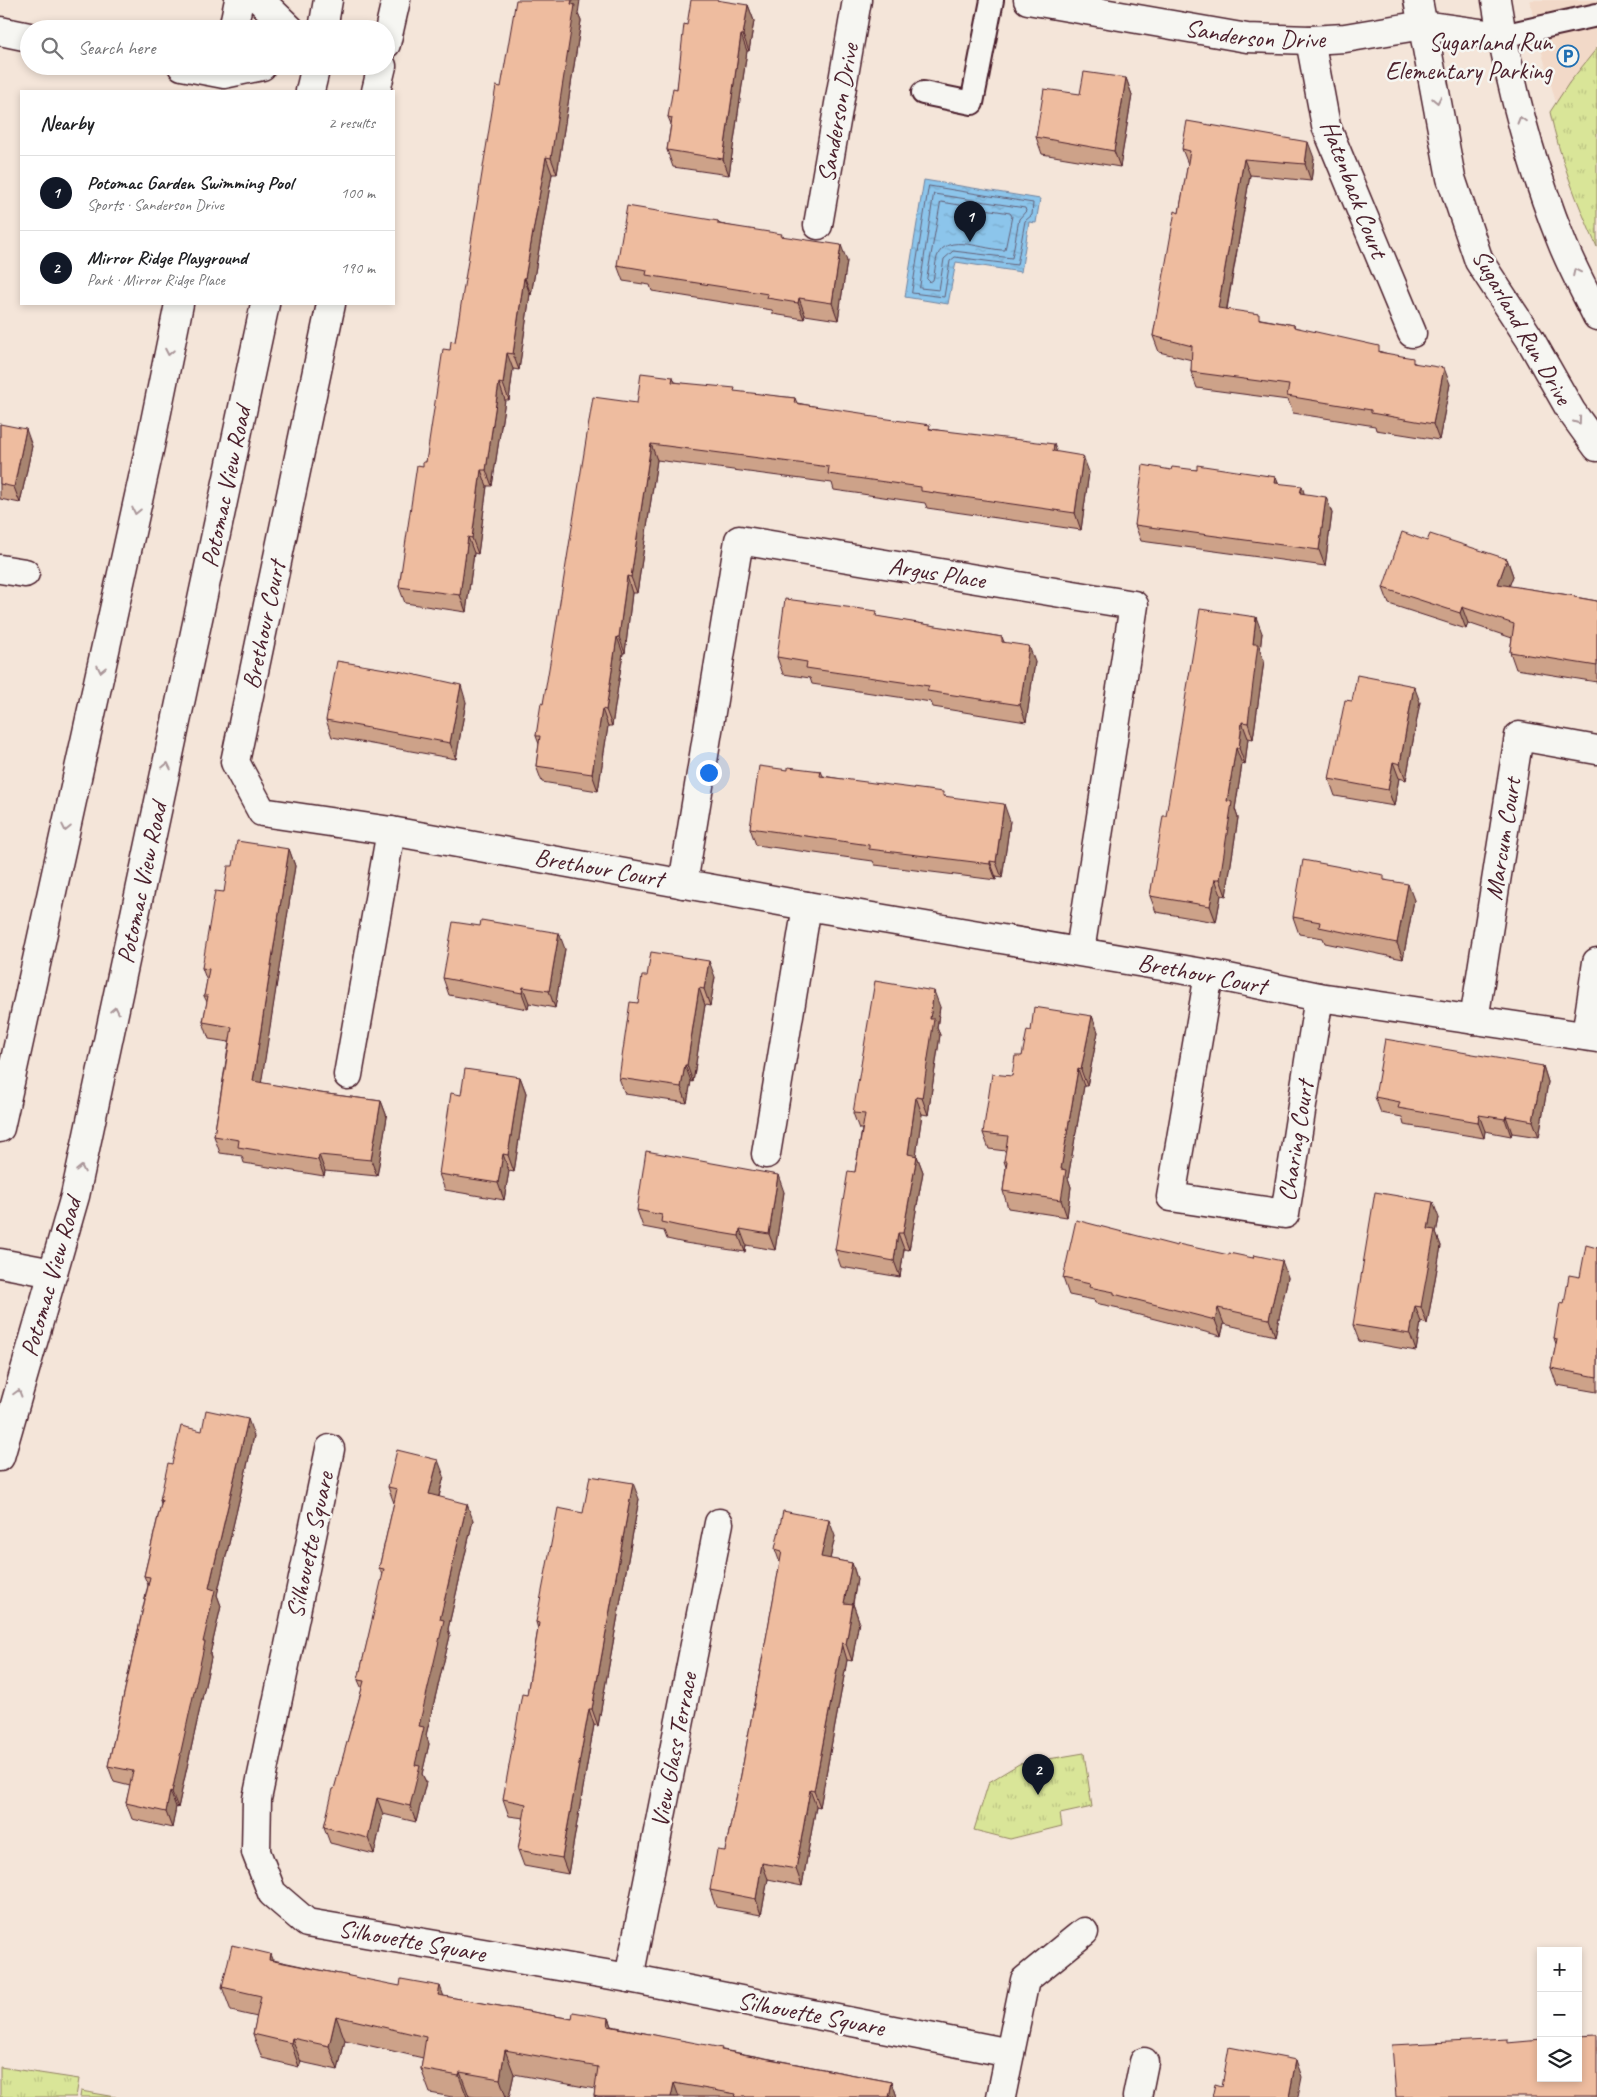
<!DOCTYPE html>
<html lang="en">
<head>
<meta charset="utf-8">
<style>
  body { margin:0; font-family:Caveat,sans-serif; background:#f6f6f6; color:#202124 }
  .controls { position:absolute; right:15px; bottom:15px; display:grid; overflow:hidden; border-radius:0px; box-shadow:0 2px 8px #0003 }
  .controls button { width:45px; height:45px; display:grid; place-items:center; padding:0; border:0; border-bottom:1px solid #e0e0e0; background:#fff; color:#202124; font:25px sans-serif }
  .you { position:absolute; left:708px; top:772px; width:18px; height:18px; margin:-12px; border:4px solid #fff; border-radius:50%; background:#1a73e8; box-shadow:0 0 0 8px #1a73e833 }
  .badge { display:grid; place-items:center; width:32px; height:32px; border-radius:50%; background:#111827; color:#fff; font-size:16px; font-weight:700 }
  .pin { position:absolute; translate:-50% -41px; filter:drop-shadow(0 1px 2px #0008) }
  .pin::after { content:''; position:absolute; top:26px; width:18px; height:15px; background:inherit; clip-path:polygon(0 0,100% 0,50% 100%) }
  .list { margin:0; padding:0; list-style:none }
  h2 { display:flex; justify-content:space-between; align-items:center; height:65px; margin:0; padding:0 20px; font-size:21px }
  h2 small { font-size:16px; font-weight:400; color:#757577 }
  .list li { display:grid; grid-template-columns:32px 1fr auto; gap:15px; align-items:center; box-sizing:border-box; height:75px; padding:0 20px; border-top:1px solid #e0e0e0 }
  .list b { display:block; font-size:19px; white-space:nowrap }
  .list p { margin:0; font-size:16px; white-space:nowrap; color:#757577 }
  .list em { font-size:16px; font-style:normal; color:#757577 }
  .icon { flex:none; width:28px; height:28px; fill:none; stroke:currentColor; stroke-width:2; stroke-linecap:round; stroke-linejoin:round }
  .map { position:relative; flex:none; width:1597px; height:2097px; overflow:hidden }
  .search { position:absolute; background:#fff; box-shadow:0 2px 8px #0003; left:20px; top:20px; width:375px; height:55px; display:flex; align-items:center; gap:12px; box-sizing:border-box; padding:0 18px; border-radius:28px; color:#757577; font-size:19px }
  .panel { position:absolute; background:#fff; box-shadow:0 2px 8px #0003; left:20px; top:90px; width:375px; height:215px; border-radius:0px }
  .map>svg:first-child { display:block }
  .built { fill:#f2d9c8 }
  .grass { fill:url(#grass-tufts); stroke:#928262 }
  .garden { fill:#d9e598; stroke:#928262 }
  .water { fill:url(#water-ripples); stroke:#72839e }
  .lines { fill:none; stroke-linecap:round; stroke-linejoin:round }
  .shore { stroke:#646178; stroke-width:1 }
  .service-casing { stroke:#4a1f2b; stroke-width:26 }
  .minor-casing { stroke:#4a1f2b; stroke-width:31 }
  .tertiary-casing { stroke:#4a1f2b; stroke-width:31 }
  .secondary-casing { stroke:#4a1f2b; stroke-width:31 }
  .service { stroke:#f6f6f2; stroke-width:22 }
  .minor { stroke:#f6f6f2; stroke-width:28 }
  .tertiary { stroke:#f6f6f2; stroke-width:28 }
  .secondary { stroke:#f6f6f2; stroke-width:28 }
  .wall { fill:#cda289; stroke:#4a1f2b }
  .shaded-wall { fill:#a7846f; stroke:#4a1f2b }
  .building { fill:#eebc9f; stroke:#4a1f2b }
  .oneway { stroke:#a99598 }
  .labels { text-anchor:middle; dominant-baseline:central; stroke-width:5; stroke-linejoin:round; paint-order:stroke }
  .street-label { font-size:25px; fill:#4a1f2b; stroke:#f6f6f2 }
  .poi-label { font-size:25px; fill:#4a1f2b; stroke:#f6f6f2; text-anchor:end }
</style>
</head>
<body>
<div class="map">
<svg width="1597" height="2097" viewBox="0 0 1597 2097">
  <defs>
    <pattern id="grass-tufts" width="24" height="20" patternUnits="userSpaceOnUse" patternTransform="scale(1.25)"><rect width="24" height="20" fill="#d9e598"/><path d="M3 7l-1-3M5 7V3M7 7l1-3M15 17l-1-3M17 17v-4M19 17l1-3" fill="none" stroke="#bcc483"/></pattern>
    <pattern id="water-ripples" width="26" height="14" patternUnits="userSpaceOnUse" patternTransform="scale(1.25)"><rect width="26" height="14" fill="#8cc5eb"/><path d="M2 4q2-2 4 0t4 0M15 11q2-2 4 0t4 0" fill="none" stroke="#7aa9ca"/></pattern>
  </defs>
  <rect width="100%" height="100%" fill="#f4e5d9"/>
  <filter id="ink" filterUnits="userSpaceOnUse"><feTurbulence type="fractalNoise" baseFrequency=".02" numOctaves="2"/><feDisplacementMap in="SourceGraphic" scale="10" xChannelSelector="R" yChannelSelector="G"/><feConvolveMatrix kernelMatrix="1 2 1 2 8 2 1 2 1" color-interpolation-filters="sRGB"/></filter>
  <g filter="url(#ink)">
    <path class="built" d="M1530,0H1597V204L1555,99L1536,32Z"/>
    <path class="grass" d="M1597,48V247C1577,203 1560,159 1550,112L1569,83Z
      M1084,1753L1092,1807L1060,1814L1062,1826L1010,1839L974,1830L989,1782L1019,1764Z
      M0,2067L79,2079L76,2097H0Z"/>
    <path class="garden" d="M81,2091L116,2097H80Z"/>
    <path class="water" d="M924,180L1040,199L1036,223L1029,222L1021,272L956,262L948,304L905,297Z"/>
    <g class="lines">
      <path class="shore" d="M929,186L1033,203L1032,215L1025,221L1017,265L955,257L950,261L944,297L912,293Z
        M934,194L1025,208L1026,211L1019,219L1012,258L953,251L944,259L939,290L920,288Z
        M941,202L1010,213L1012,216L1005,250C986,251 946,231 937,257C935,264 935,273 933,280L930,282L927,279Z"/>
      <g class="service-casing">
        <path id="service" d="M1502,36L1597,15
          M923,93L972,103L992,0"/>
      </g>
      <g class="minor-casing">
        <g id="minor">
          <path id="s1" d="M1028,0L1247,38L1310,40L1345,38L1423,25L1502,36"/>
          <path d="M1310,40L1326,126L1412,333"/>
          <path d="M386,44L396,0"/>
          <path d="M376,91L382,66"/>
          <path d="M818,225L857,0"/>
          <path d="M331,304L235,762L262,812L391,831L807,906L1209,974L1319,997L1597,1038"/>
          <path d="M0,569L25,573"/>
          <path d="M683,884L739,540L1134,605L1080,951"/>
          <path d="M1209,974L1171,1197L1285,1214L1319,997"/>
          <path d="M1474,1020L1519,736L1597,750"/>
          <path d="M1586,1036L1597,962"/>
          <path d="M348,1075L391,831"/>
          <path d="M766,1154L807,906"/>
          <path d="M0,1263L53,1273"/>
          <path d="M330,1449L257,1799L256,1852L272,1893L307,1923L629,1978L1010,2053"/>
          <path d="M629,1978L719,1523"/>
          <path d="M1001,2097L1025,1980L1084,1932"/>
          <path d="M1137,2097L1144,2062"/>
        </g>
      </g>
      <g class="tertiary-casing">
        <path id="tertiary" d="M1418,0L1451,178L1479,261L1530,339L1571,411L1597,447
          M1496,0C1509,82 1530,162 1561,240C1571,266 1585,291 1597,316"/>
      </g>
      <g class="secondary-casing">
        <path id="secondary" d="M260,0L290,29
          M233,29L239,0
          M323,29L328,0
          M0,31L29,37
          M182,66L224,74L262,66
          M310,91L316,66
          M0,1128L150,446L179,304
          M0,1457L75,1196L265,304"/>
      </g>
      <use href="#service" class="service"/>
      <use href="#minor" class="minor"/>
      <use href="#tertiary" class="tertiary"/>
      <use href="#secondary" class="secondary"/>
    </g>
    <path class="wall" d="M748,5L754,21L749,51H747L729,175L673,167L667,150L671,124L668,117L677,89L687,25Z
      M578,14L581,21L557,174H552L531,295L530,294L519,370L513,369L509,400H505L492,486H487L478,554L474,553L466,612L405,603L399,587L423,466L426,462L450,350L455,342L501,87Z
      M1126,78L1132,95L1120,167L1042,154L1036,137L1080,94Z
      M1182,149L1314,158L1311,181L1250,175L1227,309L1261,319L1294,325L1295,328L1382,352L1415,363L1450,384L1439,440L1376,430L1375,426L1293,413L1288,400L1197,388L1191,372L1192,360L1159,352L1153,336L1179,213L1188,164Z
      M718,221L720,224L783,237L847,261L838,320L805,315L804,319L773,314L772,310L652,291L650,285L623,281L617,265Z
      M673,377L675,382L736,392L795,398L797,403L932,429L1056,452L1089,472L1081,530L927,508L925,503L834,490L832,483L657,460L637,593H632L625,653H623L612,726H608L598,791L542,782L536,766L539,744L536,736L543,704L637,403Z
      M0,424L32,446L20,503L0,499Z
      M1171,470H1197L1276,477L1279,484L1304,494L1332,513L1325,566L1141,541L1135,525Z
      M1427,541L1507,559L1513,576L1509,586L1575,596V597L1597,601V682L1516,669L1510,652L1512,638L1468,623L1466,629L1389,604L1383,588Z
      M879,617L1002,637L1004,642L1035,662L1026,722L933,707L931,702L812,684L810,678L783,674L777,657Z
      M1262,633L1260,651L1264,661L1253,739L1248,738L1245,765L1242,764L1235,809L1238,818L1226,896L1221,895L1216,922L1156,912L1150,896L1166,816Z
      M1352,701L1420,702L1406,780L1399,778L1394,806L1335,796L1329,779Z
      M466,702L456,759L332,737L326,720Z
      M788,770L821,771L823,776L945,796L1010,821L1002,878L996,877V880L875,865L873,861L756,845L750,828Z
      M289,849L295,866L261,1083L320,1093L381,1101L387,1117L377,1176L325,1171L324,1176L244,1163L242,1156L220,1153L214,1136L229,1042L209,1039L203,1022L207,1002L204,996L207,981L202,968L224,892L233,866Z
      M1386,880L1414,900L1403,959L1325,943L1323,938L1299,934L1293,917Z
      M565,949L555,1008L529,1003L528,1009L449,995L443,978Z
      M647,976L715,977L710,1006L705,1005L693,1082L691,1081L687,1103L625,1094L619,1078L638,1003Z
      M940,1007L937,1028L940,1035L928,1115L922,1114L916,1155L917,1156L923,1172L909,1250L904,1249L900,1277L841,1267L835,1250L855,1172L862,1129H859L853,1113Z
      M1092,1016L1098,1032L1087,1086H1084L1068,1178L1071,1187L1067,1217L1008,1208L1003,1191L1006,1167L1004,1161L1006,1151L989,1149L983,1133L1022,1056L1031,1031Z
      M1543,1066L1548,1082L1539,1137L1512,1133L1511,1136L1485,1131L1484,1138L1404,1125L1402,1117L1381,1113L1375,1097Z
      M520,1077L526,1093L514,1172L509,1171L504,1200L445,1190L439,1174L461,1095Z
      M784,1192L775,1250L746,1245L745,1252L685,1243L667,1239L664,1231L643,1227L637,1210Z
      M1439,1218L1436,1233L1441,1246L1427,1324L1421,1322L1416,1351L1359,1341L1353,1325Z
      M1597,1247V1392L1557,1385L1551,1368L1556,1344L1554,1338L1564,1304Z
      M1288,1277L1275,1336L1224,1324L1221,1336L1120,1310L1119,1308L1095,1303L1094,1300L1069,1295L1063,1278Z
      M202,1431L254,1436L217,1595L221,1606L210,1654L211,1658L178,1808L176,1807L172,1828L132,1819L126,1803L130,1786L114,1782L108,1766L148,1585L144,1576L161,1504L160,1500L172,1464Z
      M444,1476L439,1497L473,1520L448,1629L450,1636L426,1735L429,1744L422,1774L426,1782L416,1822L383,1814L374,1854L330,1843L324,1827L362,1689L358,1680L383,1577L379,1568L394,1503L388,1487Z
      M639,1499L598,1726L594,1725L568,1874L524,1866L518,1850L524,1818L509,1816L503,1799L527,1695L538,1629L536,1622L583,1513Z
      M835,1536L830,1559L852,1563L857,1579L853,1604L859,1621L852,1661L847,1660L820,1807L816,1806L802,1886L768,1879L761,1915L716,1907L710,1890L725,1851L741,1775L780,1563L775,1549Z
      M273,1960L443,1996L572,2019L609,2018L612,2026L723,2050L892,2082L897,2097H594L595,2089L514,2074L509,2097H476L469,2096V2097H452L430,2093L421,2069L423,2058L345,2040L338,2070L301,2062L299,2067L262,2058L253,2034L257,2017L231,2011L222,1987Z"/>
    <path class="shaded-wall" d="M572,0H580L578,14L581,21L557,174L551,158Z
      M748,5L754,21L749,51L743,35Z
      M741,35L747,51L729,175L723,159Z
      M1126,78L1132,95L1120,167L1114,151Z
      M1308,142L1314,158L1311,181L1305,164Z
      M546,157L552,174L531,295L525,278Z
      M1244,159L1250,175L1224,324L1218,308Z
      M841,245L847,261L838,320L832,303Z
      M524,278L530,294L519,370L513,354Z
      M799,298L805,315L804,319L798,303Z
      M507,353L513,369L509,400L503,384Z
      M1444,368L1450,384L1439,440L1433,424Z
      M499,383L505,400L492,486L486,470Z
      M26,429L32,446L20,503L14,487Z
      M651,444L657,460L637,593L631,577Z
      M1054,444L1060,461L1053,451Z
      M1083,456L1089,472L1081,530L1075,513Z
      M481,470L487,486L478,554L472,538Z
      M1276,477L1282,493L1275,483Z
      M1302,486L1307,503L1300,493Z
      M1326,497L1332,513L1325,566L1319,550Z
      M468,537L474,553L466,612L460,595Z
      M1507,559L1513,576L1504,600L1498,584Z
      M627,576L632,593L625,653L619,637Z
      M1462,607L1468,623L1466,629L1460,613Z
      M1256,617L1262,633L1260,651L1264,661L1253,739L1248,723L1253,644Z
      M617,637L623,653L612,726L606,710Z
      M1029,646L1035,662L1026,722L1020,705Z
      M461,685L466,702L456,759L450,743Z
      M1414,686L1420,702L1406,780L1400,764Z
      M602,709L608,726L598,791L592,774Z
      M1242,722L1248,738L1245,765L1239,748Z
      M1236,748L1242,764L1235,809L1238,818L1226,896L1220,879L1227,801Z
      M1393,762L1399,778L1394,806L1388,790Z
      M1004,804L1010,821L1002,878L996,862Z
      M289,849L295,866L259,1098L253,1081Z
      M990,861L996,877V880L990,864Z
      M1215,879L1221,895L1216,922L1210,906Z
      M1408,884L1414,900L1403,959L1397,943Z
      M559,933L565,949L555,1008L549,991Z
      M709,961L715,977L710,1006L704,989Z
      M523,987L529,1003L528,1009L522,993Z
      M699,988L705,1005L693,1082L687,1065Z
      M934,991L940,1007L937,1028L940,1035L928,1115L922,1098L930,1019Z
      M1092,1016L1098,1032L1087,1086L1081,1070Z
      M685,1065L691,1081L687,1103L681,1087Z
      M1543,1066L1548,1082L1539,1137L1533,1121Z
      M1078,1069L1084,1086L1068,1178L1071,1187L1067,1217L1061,1200V1169Z
      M520,1077L526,1093L514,1172L508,1155Z
      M916,1097L922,1114L914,1170L908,1154Z
      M381,1101L387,1117L377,1176L371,1160Z
      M1479,1115L1485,1131L1484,1138L1478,1122Z
      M1506,1116L1512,1133L1511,1136L1505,1119Z
      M503,1154L509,1171L504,1200L498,1183Z
      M319,1155L325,1171L324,1176L318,1160Z
      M917,1156L923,1172L909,1250L903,1233Z
      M778,1175L784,1192L775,1250L769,1234Z
      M1433,1202L1439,1218L1436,1233L1441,1246L1427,1324L1421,1307L1428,1229Z
      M740,1229L746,1245L745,1252L739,1236Z
      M898,1233L904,1249L900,1277L894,1261Z
      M1282,1261L1288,1277L1275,1336L1269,1319Z
      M1415,1306L1421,1322L1416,1351L1410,1334Z
      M1218,1308L1224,1324L1221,1336L1215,1320Z
      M248,1419L254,1436L217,1595L221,1606L210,1654L211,1658L178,1808L172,1792L203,1642L209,1588Z
      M438,1460L444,1476L435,1511L429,1494Z
      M633,1483L639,1499L598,1726L592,1709Z
      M467,1504L473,1520L448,1629L450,1636L426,1735L429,1744L422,1774L426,1782L416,1822L410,1806L419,1726L440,1619Z
      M829,1520L835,1536L827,1573L821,1557Z
      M852,1563L857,1579L850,1619L844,1603Z
      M853,1604L859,1621L852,1661L846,1644Z
      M842,1643L847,1660L820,1807L814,1791Z
      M589,1709L594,1725L568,1874L562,1858Z
      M810,1790L816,1806L802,1886L796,1869Z
      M170,1791L176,1807L172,1828L166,1812Z
      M377,1798L383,1814L374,1854L368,1838Z
      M762,1863L768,1879L761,1915L756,1899Z
      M270,1954L279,1978L269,1960Z
      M440,1986L449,2010L438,1995Z
      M336,2016L345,2040L338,2070L329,2046Z
      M609,2018L618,2042L608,2026Z
      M292,2038L301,2062L299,2067L291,2043Z
      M505,2050L514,2074L509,2097H506L500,2079Z
      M1296,2060L1302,2077L1298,2097H1289Z
      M460,2072L469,2096V2097H467L459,2076Z
      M892,2082L897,2097H889Z
      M674,2083L679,2097H671Z"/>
    <path class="building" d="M516,0H572L571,4L575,5L551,158L546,157L525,278H524L513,354L507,353L503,384L499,383L486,470H481L472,538L468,537L460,595L399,587L417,465L423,466V462H426L443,349L450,350L451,341L455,342L496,86L501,87Z
      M691,0H716L748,5L743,35H741L723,159L667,150L672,118L668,117L673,88L677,89L684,24L687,25Z
      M1084,72L1126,78L1114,151L1036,137L1044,89L1080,94Z
      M1187,121L1308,142L1305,164L1244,159L1218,308L1259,314V319L1294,325V327L1379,346V352L1413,358V363L1444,368L1433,424L1371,413V410L1287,396L1289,385L1191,372L1192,346L1153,336L1175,211L1179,213L1190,151L1182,149Z
      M627,206L718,221V224L782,234L781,236L841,245L832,303L799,298L798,303L767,298L768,294L646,275L647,270L617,265Z
      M641,373L673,377L672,382L735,388L734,391L795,398L794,403L867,414V416L930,425L929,429L1054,444L1053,451L1083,456L1075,513L921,491V487L828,474L829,467L651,444L631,577L627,576L619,637H617L606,710L602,709L592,774L536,766L540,736H536L541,703L543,704L553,645L593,397L637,403Z
      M0,424L26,429L14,487L0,484Z
      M1143,465L1171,470L1172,467L1197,470V465L1276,477L1275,483L1302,486L1300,493L1326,497L1319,550L1135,525Z
      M1402,532L1427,541L1430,534L1507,559L1498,584L1575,596L1574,597L1597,601V666L1510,652L1514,624L1462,607L1460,613L1383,588Z
      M785,599L877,611L876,616L1002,637V642L1029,646L1020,705L927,691L929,686L806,668L807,662L777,657Z
      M1200,609L1256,617L1253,644H1258L1248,723L1242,722L1239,748H1236L1227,801L1232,802L1220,879H1215L1210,906L1150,896L1163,816H1166Z
      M337,661L398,671L461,685L450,743L326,720Z
      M1357,675L1414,686L1400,764L1393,762L1388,790L1329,779L1345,700L1352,701Z
      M759,766L788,770V767L821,771L820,776L943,792V796L1004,804L996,862L990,861V864L869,849V845L750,828Z
      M237,841L289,849L253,1081L320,1093L381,1101L371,1160L319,1155L318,1160L238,1147L239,1140L214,1136L232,1027L203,1022L208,996H204L209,969L202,968L215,891L224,892L228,866H233Z
      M1303,860L1384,875V880L1408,884L1397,943L1319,927L1320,922L1293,917Z
      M481,920L559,933L549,991L523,987L522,993L443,978L453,922L480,926Z
      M651,952L709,961L704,989L699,988L687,1065H685L681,1087L619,1078L630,1002L638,1003L642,976H647Z
      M875,981L934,991L930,1019H934L922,1098L916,1097L908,1154L917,1156L903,1233H898L894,1261L835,1250L848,1171L855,1172L865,1114L853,1113Z
      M1034,1007L1092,1016L1081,1070L1078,1069L1061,1169L1066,1170L1061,1200L1003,1191L1007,1161H1004L1008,1136L983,1133L992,1074L1012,1076L1015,1056H1022L1027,1030L1031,1031Z
      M1385,1039L1543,1066L1533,1121L1506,1116L1505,1119L1479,1115L1478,1122L1398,1108L1400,1102L1375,1097Z
      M465,1069L520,1077L508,1155L503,1154L498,1183L439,1174L451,1093L461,1095Z
      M646,1151L778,1175L769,1234L740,1229L739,1236L679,1226L661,1222L662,1215L637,1210Z
      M1375,1192L1433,1202L1428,1229L1435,1230L1421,1307L1415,1306L1410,1334L1353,1325Z
      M1076,1220L1177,1246L1178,1244L1229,1255V1253L1253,1258L1254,1255L1282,1261L1269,1319L1218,1308L1215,1320L1114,1294V1292L1089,1287L1090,1284L1063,1278Z
      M1586,1245L1597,1248V1247V1377L1551,1368L1557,1339L1554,1338L1560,1303L1564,1304L1569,1275L1580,1277Z
      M206,1410L248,1419L209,1588L215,1590L203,1642H205L172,1792L170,1791L166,1812L126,1803L133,1771L108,1766L150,1577L144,1576L162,1500H160L168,1463L172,1464L181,1426L202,1431Z
      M397,1450L438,1460L429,1494L467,1504L440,1619L444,1620L419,1726L424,1727L415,1765L420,1766L410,1806L377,1798L368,1838L324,1827L333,1789H334L364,1681L358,1680L384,1569L379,1568L397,1489L388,1487Z
      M590,1476L633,1483L592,1709H589L562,1858L518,1850L526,1804L503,1799L522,1694L527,1695L539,1623L536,1622L558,1508L583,1513Z
      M783,1511L829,1520L821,1557L852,1563L844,1603L853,1604L846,1644L842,1643L814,1791L810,1790L796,1869L762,1863L756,1899L710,1890L717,1850L725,1851L741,1775L782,1551L775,1549Z
      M232,1945L270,1954L269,1960L400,1986L401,1979L440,1986L438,1995L572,2019L573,2012L609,2018L608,2026L722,2048L721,2050L892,2082L889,2097H735L736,2094L674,2083L671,2097H598L594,2096L598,2067L505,2050L500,2079L460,2072L459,2076L421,2069L426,2037L336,2016L329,2046L292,2038L291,2043L253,2034L261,1996L222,1987Z
      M1597,2035V2097H1396L1392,2045L1507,2039V2043L1541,2040V2078H1578V2036Z
      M1229,2047L1296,2060L1289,2097H1212L1215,2084L1222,2086Z"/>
    <defs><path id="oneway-chevron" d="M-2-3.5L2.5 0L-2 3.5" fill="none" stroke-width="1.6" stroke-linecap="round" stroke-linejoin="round" transform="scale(1.25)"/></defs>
    <g class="oneway">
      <use href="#oneway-chevron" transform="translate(1437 100) rotate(79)"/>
      <use href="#oneway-chevron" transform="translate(1521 120) rotate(-106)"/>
      <use href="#oneway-chevron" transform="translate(1576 272) rotate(-116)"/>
      <use href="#oneway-chevron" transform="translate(169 352) rotate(101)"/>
      <use href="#oneway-chevron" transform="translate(1578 421) rotate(54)"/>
      <use href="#oneway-chevron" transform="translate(136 511) rotate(102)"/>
      <use href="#oneway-chevron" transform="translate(101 669) rotate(102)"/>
      <use href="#oneway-chevron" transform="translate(167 766) rotate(-78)"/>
      <use href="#oneway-chevron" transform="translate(66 828) rotate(102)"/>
      <use href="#oneway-chevron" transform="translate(115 1010) rotate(-78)"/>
      <use href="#oneway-chevron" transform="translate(81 1169) rotate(-78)"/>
      <use href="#oneway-chevron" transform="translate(18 1393) rotate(-74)"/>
    </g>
  </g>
  <defs>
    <g id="parking-ring" transform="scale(1.125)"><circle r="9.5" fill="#f6f6f2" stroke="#1f6fb2" stroke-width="1.5"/><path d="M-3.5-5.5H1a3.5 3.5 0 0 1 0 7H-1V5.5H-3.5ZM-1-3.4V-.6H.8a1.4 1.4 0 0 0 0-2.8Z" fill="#1f6fb2"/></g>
  </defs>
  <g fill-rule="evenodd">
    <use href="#parking-ring" x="1568" y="56"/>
  </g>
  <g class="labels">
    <g class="street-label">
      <text stroke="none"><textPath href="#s1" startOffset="230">Sanderson Drive</textPath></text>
      <text transform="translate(838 113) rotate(-80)">Sanderson Drive</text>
      <text transform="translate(1354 189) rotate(69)">Hatenback Court</text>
      <text transform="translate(1522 327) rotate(60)">Sugarland Run Drive</text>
      <text transform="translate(226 487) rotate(-78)">Potomac View Road</text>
      <text transform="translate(937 573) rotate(9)">Argus Place</text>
      <text transform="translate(264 625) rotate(-78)">Brethour Court</text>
      <text transform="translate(1503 839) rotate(-81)">Marcum Court</text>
      <text transform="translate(599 868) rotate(10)">Brethour Court</text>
      <text transform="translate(142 883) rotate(-78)">Potomac View Road</text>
      <text transform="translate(1202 974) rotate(11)">Brethour Court</text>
      <text transform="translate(1296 1141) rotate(-81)">Charing Court</text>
      <text transform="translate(51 1277) rotate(-74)">Potomac View Road</text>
      <text transform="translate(310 1545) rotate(-78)">Silhouette Square</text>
      <text transform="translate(674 1750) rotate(-79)">View Glass Terrace</text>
      <text transform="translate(412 1941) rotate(10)">Silhouette Square</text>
      <text transform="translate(811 2014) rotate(11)">Silhouette Square</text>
    </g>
    <g class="poi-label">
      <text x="1552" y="42">Sugarland Run<tspan x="1552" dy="29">Elementary Parking</tspan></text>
    </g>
  </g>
</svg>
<div class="controls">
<button>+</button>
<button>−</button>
<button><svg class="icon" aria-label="layers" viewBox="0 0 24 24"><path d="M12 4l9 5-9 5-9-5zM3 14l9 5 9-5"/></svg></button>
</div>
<div class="you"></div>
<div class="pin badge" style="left:970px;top:242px">1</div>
<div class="pin badge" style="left:1038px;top:1795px">2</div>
<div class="search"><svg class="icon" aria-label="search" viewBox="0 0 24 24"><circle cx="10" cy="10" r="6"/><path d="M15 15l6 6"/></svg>Search here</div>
<section class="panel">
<h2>Nearby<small>2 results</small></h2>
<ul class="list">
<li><span class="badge">1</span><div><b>Potomac Garden Swimming Pool</b><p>Sports · Sanderson Drive</p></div><em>100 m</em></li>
<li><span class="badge">2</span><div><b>Mirror Ridge Playground</b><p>Park · Mirror Ridge Place</p></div><em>190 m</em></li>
</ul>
</section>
</div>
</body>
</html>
